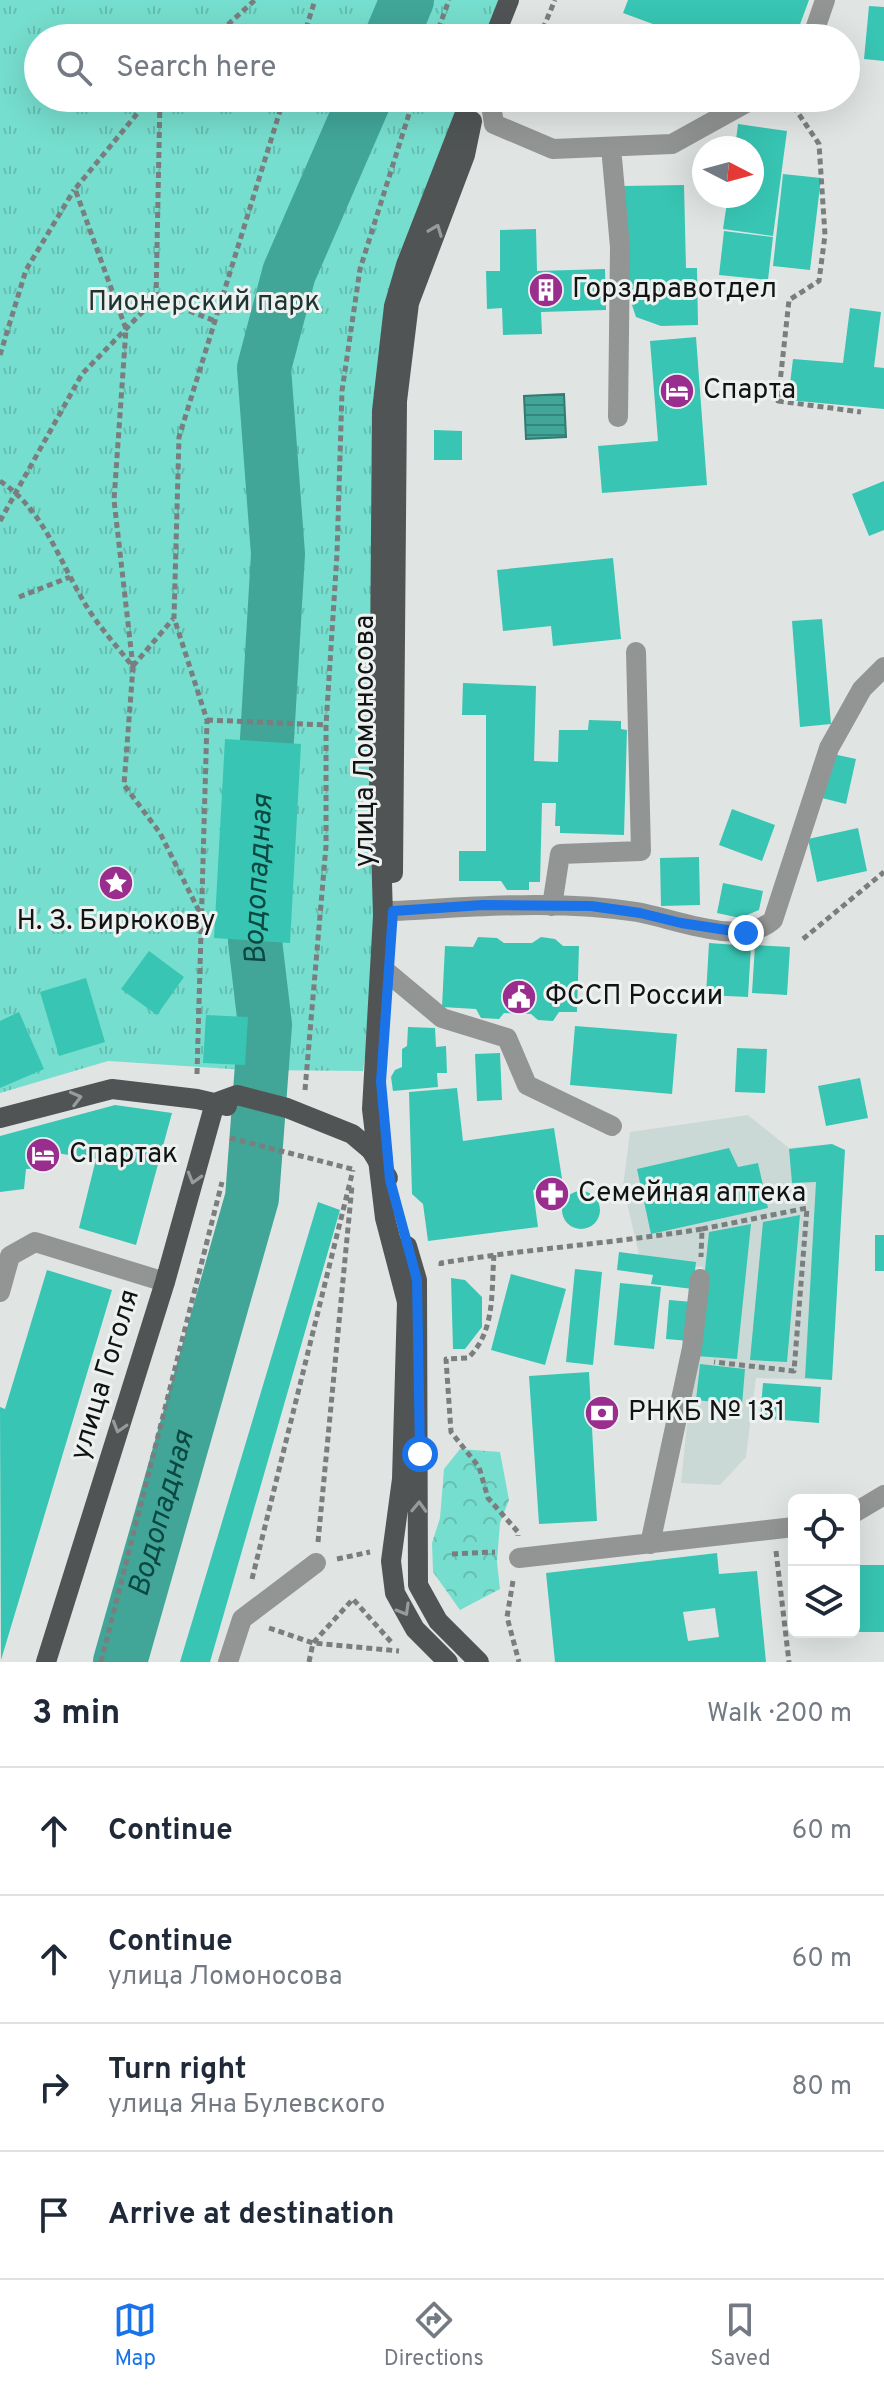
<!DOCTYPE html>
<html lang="en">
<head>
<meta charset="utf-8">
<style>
  body { margin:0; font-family:Overpass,sans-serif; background:#f2f2f3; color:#1f2937 }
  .controls { position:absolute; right:24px; bottom:24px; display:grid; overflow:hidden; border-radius:12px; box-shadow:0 8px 32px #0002 }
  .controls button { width:72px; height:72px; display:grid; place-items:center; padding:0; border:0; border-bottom:2px solid #e0e1e3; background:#fff; color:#1f2937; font:40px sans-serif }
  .compass { position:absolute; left:692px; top:136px; width:72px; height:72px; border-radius:50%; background:#fff; box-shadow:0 8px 32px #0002; rotate:96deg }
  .stop { position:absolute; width:24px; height:24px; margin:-18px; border:6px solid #1a73e8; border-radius:50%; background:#fff }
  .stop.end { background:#1a73e8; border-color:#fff; box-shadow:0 2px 8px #0008 }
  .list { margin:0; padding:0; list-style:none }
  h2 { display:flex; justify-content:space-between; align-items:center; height:104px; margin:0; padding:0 32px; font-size:34px }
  h2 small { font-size:26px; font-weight:400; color:#747a83 }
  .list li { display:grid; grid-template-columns:52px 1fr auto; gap:24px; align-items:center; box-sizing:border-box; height:128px; padding:0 32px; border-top:2px solid #e0e1e3 }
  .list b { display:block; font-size:30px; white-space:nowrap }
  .list p { margin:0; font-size:26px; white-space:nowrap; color:#747a83 }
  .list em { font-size:26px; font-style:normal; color:#747a83 }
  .icon { flex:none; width:44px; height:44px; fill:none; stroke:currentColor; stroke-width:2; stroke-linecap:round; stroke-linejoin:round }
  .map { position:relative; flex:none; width:884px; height:1662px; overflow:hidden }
  .search { position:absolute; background:#fff; box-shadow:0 8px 32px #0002; left:24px; right:24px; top:24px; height:88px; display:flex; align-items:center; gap:20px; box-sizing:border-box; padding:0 28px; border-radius:44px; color:#747a83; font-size:30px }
  .sheet { height:616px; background:#fff }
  nav { display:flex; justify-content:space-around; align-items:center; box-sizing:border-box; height:112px; border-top:2px solid #e0e1e3; background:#fff; font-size:22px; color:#747a83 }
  nav a { display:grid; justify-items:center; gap:4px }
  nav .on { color:#1a73e8 }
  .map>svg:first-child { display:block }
  .built { fill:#cbd9d6 }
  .forest { fill:url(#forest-crowns) }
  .park { fill:url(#park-tufts) }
  .water { fill:url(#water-rules); stroke:#337a70; stroke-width:2 }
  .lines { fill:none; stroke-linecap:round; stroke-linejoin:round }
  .river { stroke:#41a698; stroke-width:54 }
  .building { fill:#38c5b3; fill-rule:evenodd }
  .path { stroke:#7b7e7e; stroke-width:5; stroke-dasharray:6 4; stroke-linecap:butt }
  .minor { stroke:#939594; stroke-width:20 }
  .major { stroke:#515454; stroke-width:20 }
  .major-bridge { stroke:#515454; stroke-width:20 }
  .oneway { stroke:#979b9b }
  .route { stroke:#1a73e8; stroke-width:10 }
  .labels { text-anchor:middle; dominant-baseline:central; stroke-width:6; stroke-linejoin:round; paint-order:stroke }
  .poi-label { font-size:28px; fill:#121414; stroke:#edf2f1; text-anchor:start }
  .park-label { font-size:28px; fill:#1d3431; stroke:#edf2f1 }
  .street-label { font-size:28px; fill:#121414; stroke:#edf2f1 }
  .water-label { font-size:30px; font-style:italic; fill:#0b4841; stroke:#edf2f1 }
</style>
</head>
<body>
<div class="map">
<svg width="884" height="1662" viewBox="0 0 884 1662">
  <defs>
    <pattern id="forest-crowns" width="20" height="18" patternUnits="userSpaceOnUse" patternTransform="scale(2)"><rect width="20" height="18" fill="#76dece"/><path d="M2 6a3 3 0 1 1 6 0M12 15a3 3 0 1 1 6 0" fill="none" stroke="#65beb0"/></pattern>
    <pattern id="park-tufts" width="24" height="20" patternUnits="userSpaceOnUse" patternTransform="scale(2)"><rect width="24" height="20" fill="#76dece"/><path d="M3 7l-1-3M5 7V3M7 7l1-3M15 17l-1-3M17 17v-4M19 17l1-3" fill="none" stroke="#65beb0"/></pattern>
    <pattern id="water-rules" width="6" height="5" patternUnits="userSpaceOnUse" patternTransform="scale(2)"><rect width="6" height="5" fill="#41a698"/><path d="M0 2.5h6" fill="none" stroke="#35867b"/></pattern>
  </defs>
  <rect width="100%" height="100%" fill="#e0e5e4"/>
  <path class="built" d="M748,1115L789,1148L832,1144V1380L756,1378L746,1457L720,1485L681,1483L703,1267L641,1263L623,1186L630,1132Z"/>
  <path class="forest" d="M460,1449L500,1452L509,1500L500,1523L497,1562L500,1589L460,1610L433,1572L432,1543L440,1518L444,1469Z"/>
  <path class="park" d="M0,0H519L498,38H38V98H477L409,303L379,964L363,1071L246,1070L108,1061L0,1093Z"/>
  <path class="water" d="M564,394L566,437L526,439L524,396Z"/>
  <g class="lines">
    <g class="river">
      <path d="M391,38L407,0"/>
      <path id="s1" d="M120,1662L252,1198L265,1025L255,941L278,554L264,368L289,273L365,98"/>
    </g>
  </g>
  <path class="building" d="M628,0H809L795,38H691L623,13Z
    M869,6L884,7V61L864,59Z
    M629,27L655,38H624Z
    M738,124L787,131L773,236L723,229L728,196H752V148H735Z
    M783,174L821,178L810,270L773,266Z
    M684,185L686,268H697L698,325L661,326L636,317L627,290L623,186Z
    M536,229L537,271L605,269L606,310L541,312L542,334L503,335L502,308L487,309L486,271H500V230Z
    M724,231L773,237L768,280L719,275Z
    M850,308L881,312L874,367L884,368V409L788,400L793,359L843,363Z
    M696,337L707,485L602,493L598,446L658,441L650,341Z
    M434,430L462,431V460H434Z
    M884,481V530L869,536L852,494Z
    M613,558L621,639L553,646L551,626L503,631L497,570Z
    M822,619L831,724L800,727L792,621Z
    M463,683L536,686L534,761L558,762L559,730H588L589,720L621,721V729L627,730L624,835L560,833V826H555L556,803H542L540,882H529V890H507L501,881H459V851H486V715H462Z
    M225,739L301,744L290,943L214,938Z
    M833,754L856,759L846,804L822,798Z
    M732,809L775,825L762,861L719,845Z
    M858,828L867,871L817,882L808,839Z
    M699,857L700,905L661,906L660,858Z
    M723,883L763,891L759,910L740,918L717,913Z
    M478,937L497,938L504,943H532L541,937L555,939L563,946H579L577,1012H559L553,1021L538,1020L531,1014L504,1013L499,1019L481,1018L476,1009L442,1007L445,946L473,947Z
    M709,943L751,946L748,997L706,995Z
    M755,945L790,947L787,995L752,993Z
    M149,951L184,977L157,1015L121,989Z
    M86,978L105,1042L59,1056L40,992Z
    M19,1012L44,1069L0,1088V1021Z
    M206,1015L248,1017L245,1065L203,1063Z
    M575,1026L677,1034L672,1094L570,1085Z
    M408,1027L435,1028L436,1047L446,1046L447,1073H437L438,1087L393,1091L391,1077L395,1070L402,1067V1049L407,1046Z
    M737,1048L767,1049L765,1093L735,1092Z
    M500,1053L502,1100L477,1101L475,1054Z
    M860,1078L868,1118L826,1126L818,1086Z
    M457,1088L463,1141L554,1128L563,1185L533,1190L538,1227L428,1241L423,1204L412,1194L409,1092Z
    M115,1105L172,1113L136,1245L79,1228L96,1159L56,1153L52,1168L26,1169L24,1189L0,1192V1136Z
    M832,1144L845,1150L832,1380L805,1378L816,1182L792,1183L789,1149Z
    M729,1148L738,1167L758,1163L768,1208L651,1234L637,1169Z
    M562 1210a19 19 0 1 1 38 0a19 19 0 1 1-38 0Z
    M318,1202L340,1210L210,1662H180Z
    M800,1215L787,1362L750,1360L763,1222Z
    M751,1224L737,1359L696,1356L709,1232Z
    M875,1235H884V1271H875Z
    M619,1252L696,1262L693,1289L651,1284L653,1275L617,1270Z
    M575,1269L602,1272L593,1365L566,1362Z
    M47,1270L112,1290L1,1660L0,1407L5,1409Z
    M511,1274L566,1289L545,1365L491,1350Z
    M451,1278L465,1280L482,1297V1327L465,1349H453Z
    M620,1283L661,1287L654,1349L614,1345Z
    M669,1300L693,1302L690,1341L666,1339Z
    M700,1364L745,1369L742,1405L696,1400Z
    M589,1372L597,1521L539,1524L529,1376Z
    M763,1383L821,1387L819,1423L760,1418Z
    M717,1553L719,1574L757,1571L766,1662H555L546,1573ZM715,1608L719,1637L688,1641L683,1612Z
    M854,1565H884V1632H854Z"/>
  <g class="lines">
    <path class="path" d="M213,38L255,0
      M303,38L315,0
      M435,38L449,0
      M539,38L555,0
      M788,98L819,144L825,235L819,281L789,300L778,401L861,412
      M156,298L160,98
      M0,355L26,270L74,190
      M0,481C43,509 59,560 84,602C97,625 117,646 133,667L124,785L160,833L201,915
      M0,521L82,374L156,298L215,321
      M19,597L70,577
      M133,666L173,619
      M133,667L114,500L126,329L75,189L150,98
      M207,720L326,725
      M803,939L884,872
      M197,1074L207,720L174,618L179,437L284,98
      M305,1090L326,846V725L337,554L342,391L360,269L414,98
      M230,1138L352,1169
      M702,1229L807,1208L794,1371L714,1362
      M494,1255C491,1291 496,1331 468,1358L446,1359L451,1432L479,1467L488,1498L518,1532V1536
      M441,1266V1263C527,1249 615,1243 702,1229L701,1257
      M318,1542L352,1186
      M776,1551L789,1662
      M452,1554L495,1552
      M337,1559L370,1552
      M252,1579L353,1170
      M513,1581L507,1617L519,1662
      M269,1628L313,1643L399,1651
      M101,1662L222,1182
      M309,1662L313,1643L353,1599L392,1643"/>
    <path class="minor" d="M812,38L825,0
      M490,98L494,124L553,149L672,144L755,98
      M611,147L620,247L618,417
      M552,906L560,854L641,851L636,652
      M393,911C474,907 557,899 637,912C673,918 743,948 773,920L829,748L862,689L884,667
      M388,973L442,1018L507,1038L527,1085L612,1126
      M0,1292L10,1256L35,1242L165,1282
      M854,1513L884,1495
      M650,1544L692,1348L700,1279
      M519,1558L794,1527
      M228,1662L242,1619L316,1563"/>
    <path class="major" d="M494,38L509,0
      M393,873L397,401L409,303L465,155L472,121
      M0,1118L112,1089L197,1099L227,1106
      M407,1246L417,1280L418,1585L438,1621L479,1662
      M46,1662L165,1282L215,1103L237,1095L287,1108L352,1134L371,1150
      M448,1662L415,1629L395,1593L391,1561L402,1479L407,1302L385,1218L372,1109L383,916L379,778L382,411L394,306L406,265L471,98"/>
    <path class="major-bridge" d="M371,1150L388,1178"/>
  </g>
  <defs><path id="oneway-chevron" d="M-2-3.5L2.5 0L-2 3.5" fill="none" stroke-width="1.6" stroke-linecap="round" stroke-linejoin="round" transform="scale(2)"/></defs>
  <g class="oneway">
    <use href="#oneway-chevron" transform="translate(436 230) rotate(-69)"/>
    <use href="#oneway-chevron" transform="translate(76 1098) rotate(-14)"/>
    <use href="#oneway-chevron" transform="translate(194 1178) rotate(106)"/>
    <use href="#oneway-chevron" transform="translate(119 1427) rotate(107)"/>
    <use href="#oneway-chevron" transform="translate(419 1507) rotate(-88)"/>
    <use href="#oneway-chevron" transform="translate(404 1610) rotate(60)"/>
  </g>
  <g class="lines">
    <path class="route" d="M420,1454L417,1280L390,1180L381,1082L393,911L483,905L591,906L640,913L681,923L746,933"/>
  </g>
  <defs>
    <g id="building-disc" transform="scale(1.8)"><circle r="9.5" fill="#9a2e8f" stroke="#edf2f1"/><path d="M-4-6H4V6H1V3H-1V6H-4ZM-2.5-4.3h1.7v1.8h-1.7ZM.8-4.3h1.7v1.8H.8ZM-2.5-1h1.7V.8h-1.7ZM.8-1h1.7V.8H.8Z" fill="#fff"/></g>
    <g id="hotel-disc" transform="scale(1.8)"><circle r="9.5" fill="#9a2e8f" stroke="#edf2f1"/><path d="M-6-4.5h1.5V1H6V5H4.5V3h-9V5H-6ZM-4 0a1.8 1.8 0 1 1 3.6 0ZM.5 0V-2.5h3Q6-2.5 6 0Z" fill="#fff"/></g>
    <g id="sight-disc" transform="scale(1.8)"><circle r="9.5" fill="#9a2e8f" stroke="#edf2f1"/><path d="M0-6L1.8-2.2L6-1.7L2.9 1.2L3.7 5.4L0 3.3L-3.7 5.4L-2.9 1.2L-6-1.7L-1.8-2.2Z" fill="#fff"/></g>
    <g id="civic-disc" transform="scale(1.8)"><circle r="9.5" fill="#9a2e8f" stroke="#edf2f1"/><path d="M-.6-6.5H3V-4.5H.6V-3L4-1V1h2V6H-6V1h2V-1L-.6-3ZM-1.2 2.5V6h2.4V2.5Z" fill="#fff"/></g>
    <g id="pharmacy-disc" transform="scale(1.8)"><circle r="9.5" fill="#9a2e8f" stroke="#edf2f1"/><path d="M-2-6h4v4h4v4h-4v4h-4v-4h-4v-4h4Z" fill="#fff"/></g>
    <g id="bank-disc" transform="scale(1.8)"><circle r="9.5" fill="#9a2e8f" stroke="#edf2f1"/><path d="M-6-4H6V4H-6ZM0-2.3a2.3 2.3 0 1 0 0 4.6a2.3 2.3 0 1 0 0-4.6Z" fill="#fff"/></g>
  </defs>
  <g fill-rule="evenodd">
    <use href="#building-disc" x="546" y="290"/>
    <use href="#hotel-disc" x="677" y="391"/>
    <use href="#sight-disc" x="116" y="883"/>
    <use href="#civic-disc" x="519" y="997"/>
    <use href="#hotel-disc" x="43" y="1155"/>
    <use href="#pharmacy-disc" x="552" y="1194"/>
    <use href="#bank-disc" x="602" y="1413"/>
  </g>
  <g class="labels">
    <g class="poi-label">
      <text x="572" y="290">Горздравотдел</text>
      <text x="703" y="391">Спарта</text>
      <text x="116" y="922" text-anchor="middle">Н. З. Бирюкову</text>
      <text x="545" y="997">ФССП России</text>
      <text x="69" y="1155">Спартак</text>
      <text x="578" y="1194">Семейная аптека</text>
      <text x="628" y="1413">РНКБ № 131</text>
    </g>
    <g class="park-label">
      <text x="204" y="303">Пионерский парк</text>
    </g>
    <g class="street-label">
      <text transform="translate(366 741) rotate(-90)">улица Ломоносова</text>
      <text transform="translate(106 1375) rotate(-73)">улица Гоголя</text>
    </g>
    <g class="water-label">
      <text stroke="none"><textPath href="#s1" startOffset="802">Водопадная</textPath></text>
      <text stroke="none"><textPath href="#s1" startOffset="154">Водопадная</textPath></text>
    </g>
  </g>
</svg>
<div class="controls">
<button><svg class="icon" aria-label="locate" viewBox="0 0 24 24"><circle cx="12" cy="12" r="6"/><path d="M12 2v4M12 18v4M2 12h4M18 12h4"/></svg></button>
<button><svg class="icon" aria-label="layers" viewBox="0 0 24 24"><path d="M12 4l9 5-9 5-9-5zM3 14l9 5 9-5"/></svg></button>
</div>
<svg class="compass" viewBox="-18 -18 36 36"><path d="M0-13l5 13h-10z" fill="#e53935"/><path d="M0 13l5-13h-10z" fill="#747a83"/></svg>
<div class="stop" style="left:420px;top:1454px"></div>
<div class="stop end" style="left:746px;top:933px"></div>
<div class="search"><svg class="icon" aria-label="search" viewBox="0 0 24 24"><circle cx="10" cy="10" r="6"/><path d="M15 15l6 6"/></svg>Search here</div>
</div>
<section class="sheet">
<h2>3 min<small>Walk · 200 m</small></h2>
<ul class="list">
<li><svg class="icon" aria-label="ahead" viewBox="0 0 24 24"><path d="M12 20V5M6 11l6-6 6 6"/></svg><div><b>Continue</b></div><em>60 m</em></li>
<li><svg class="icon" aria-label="ahead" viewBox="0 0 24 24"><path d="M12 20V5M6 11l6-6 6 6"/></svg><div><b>Continue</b><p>улица Ломоносова</p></div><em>60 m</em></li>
<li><svg class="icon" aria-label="right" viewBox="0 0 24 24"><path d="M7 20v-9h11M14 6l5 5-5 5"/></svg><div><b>Turn right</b><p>улица Яна Булевского</p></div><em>80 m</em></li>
<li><svg class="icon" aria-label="arrive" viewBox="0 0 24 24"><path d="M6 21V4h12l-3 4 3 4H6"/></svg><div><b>Arrive at destination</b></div></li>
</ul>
</section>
<nav>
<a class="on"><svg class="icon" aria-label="map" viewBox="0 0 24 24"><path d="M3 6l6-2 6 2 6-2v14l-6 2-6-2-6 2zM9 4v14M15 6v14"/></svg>Map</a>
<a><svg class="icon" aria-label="directions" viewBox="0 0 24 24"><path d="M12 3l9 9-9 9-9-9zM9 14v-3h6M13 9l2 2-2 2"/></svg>Directions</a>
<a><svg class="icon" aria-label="saved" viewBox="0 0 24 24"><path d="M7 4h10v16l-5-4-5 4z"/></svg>Saved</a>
</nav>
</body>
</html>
